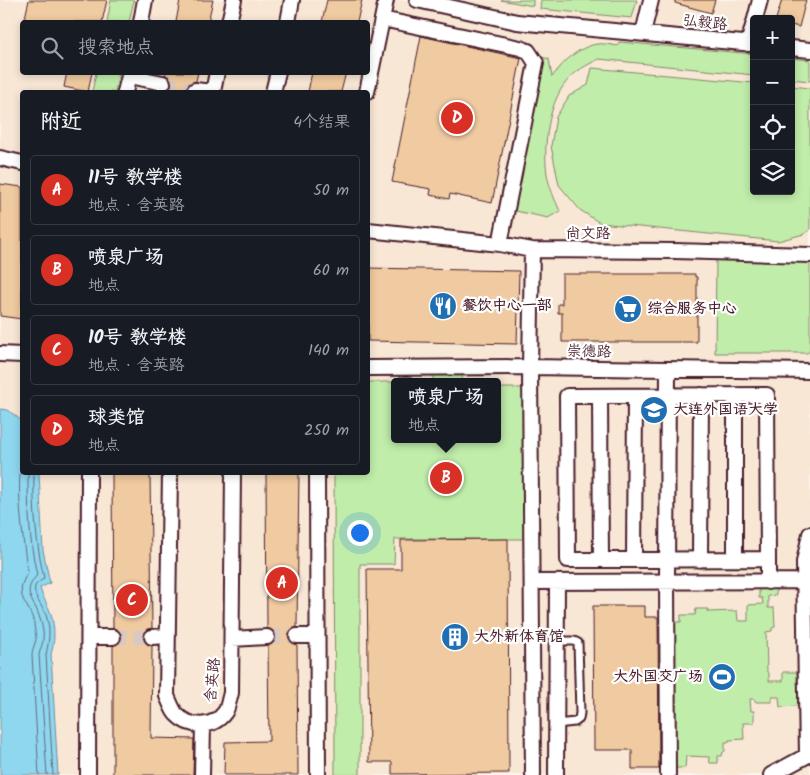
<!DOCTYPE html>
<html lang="zh">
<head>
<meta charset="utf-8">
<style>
  body { margin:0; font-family:Kalam,"LXGW WenKai TC",sans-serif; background:#242831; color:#f1f3f6 }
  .controls { position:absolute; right:15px; top:15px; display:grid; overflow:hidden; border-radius:5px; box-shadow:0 2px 8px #0003 }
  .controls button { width:45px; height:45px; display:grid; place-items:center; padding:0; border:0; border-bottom:1px solid #363941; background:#171b24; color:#f1f3f6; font:25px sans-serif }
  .you { position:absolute; left:359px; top:532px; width:18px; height:18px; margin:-12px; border:4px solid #fff; border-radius:50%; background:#1a73e8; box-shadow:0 0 0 8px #1a73e833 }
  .badge { display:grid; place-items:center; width:32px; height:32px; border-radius:50%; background:#d93025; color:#fff; font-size:16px; font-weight:700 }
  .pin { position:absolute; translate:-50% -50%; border:2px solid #fff; box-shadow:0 1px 5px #0006 }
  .popup { position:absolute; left:391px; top:378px; width:110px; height:65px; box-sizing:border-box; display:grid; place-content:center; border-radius:5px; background:#171b24; filter:drop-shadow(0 1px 4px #0005); font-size:16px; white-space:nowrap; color:#9ea1a6 }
  .popup b { font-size:19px; color:#f1f3f6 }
  .popup::after { content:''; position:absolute; left:50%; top:100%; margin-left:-10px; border:10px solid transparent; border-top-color:#171b24 }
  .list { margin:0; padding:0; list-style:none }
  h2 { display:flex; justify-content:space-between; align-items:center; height:65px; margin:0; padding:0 20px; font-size:21px }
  h2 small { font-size:16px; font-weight:400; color:#9ea1a6 }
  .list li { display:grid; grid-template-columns:32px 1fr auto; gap:15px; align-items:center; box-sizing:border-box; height:70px; margin:0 10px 10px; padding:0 10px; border:1px solid #363941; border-radius:5px }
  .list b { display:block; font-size:19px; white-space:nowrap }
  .list p { margin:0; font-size:16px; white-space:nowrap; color:#9ea1a6 }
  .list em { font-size:16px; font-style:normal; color:#9ea1a6 }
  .icon { flex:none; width:28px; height:28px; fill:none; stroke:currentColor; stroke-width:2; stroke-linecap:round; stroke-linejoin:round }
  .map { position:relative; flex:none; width:810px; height:775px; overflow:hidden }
  .search { position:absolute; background:#171b24; box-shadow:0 2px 8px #0003; left:20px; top:20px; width:350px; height:55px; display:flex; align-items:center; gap:12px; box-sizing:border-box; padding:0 18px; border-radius:5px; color:#9ea1a6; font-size:19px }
  .panel { position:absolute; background:#171b24; box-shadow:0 2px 8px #0003; left:20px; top:90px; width:350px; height:385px; border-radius:5px }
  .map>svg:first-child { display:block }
  .built { fill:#f8e7d5; fill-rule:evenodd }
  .green { fill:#c0edaa; stroke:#85866a }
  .water { fill:#8ed7ef; stroke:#738da1 }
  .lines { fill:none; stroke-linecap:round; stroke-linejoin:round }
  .shore { stroke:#656979; stroke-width:1 }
  .building { fill:#f0caa0; stroke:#4a1f2b }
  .minor-tunnel { stroke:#d8c9c5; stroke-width:14; stroke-dasharray:14 7; stroke-linecap:butt }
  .service-casing { stroke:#4a1f2b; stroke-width:11 }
  .minor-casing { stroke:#4a1f2b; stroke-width:18 }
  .service { stroke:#fff; stroke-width:7 }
  .minor { stroke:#fff; stroke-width:14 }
  .labels { text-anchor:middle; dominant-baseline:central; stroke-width:4.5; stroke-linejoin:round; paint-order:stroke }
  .street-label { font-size:15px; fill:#4a1f2b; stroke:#fff }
  .poi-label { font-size:15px; font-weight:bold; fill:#4a1f2b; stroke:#fff; text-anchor:start }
</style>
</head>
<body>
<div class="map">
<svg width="810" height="775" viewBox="0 0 810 775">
  <rect width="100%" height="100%" fill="#fcf4ec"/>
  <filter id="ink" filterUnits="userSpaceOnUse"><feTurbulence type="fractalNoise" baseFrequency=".02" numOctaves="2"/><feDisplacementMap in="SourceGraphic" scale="10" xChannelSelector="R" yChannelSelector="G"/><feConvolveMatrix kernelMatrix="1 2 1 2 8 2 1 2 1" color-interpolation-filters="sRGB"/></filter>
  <g filter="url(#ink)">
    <path class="built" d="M0,0H810V775H0ZM754,19H791V191H754ZM22,22H368V72H22ZM22,92H368V472H22ZM395,382H497V439H395Z"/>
    <path class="green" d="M111,0H134L129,22H107Z
      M501,0H533V6Z
      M541,0H637L632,18L540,9Z
      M619,42L754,54V75L599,59C587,65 575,71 567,81C548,103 543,147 547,174C549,187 555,200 560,211L548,218L511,210L541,57L549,59L552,77C563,62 578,47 597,44C604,43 611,45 618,46Z
      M791,58L810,60V81L791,79Z
      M592,68L754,83V191H791V86L810,88V230L804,234L778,241L600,223L580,210L559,185L551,146L556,117L569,96L588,85Z
      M96,73H119L115,92H92Z
      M798,258L806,261L810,265V351L807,353H715L716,259Z
      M433,372H462V382H433Z
      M368,382H395V439H497V388H523V539H395L394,564H360V775H335L334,473L368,472Z
      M759,585H776V595L768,596V608H774L775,627L772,628V631L766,632L767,672L769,673V681H783V672H797L798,706L780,707L779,697H772V702H756L754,699H750L751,711H754V723H743L744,739L729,740V742H725V751L723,752L722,756H718V763H710L709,757L686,756L685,768H674L675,622H681V615H695L696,609H708L707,612L737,611L738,621H748V605L763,604L762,598H759Z"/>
    <path class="water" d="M0,409L8,410L22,421V472L39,473L43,550L50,583L40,588C42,597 48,604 51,614C55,628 55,641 51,654L58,775H0Z"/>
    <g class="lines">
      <path class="shore" d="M22,464C15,482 24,551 28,572C12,598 29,601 34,623C34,628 36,635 36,639C35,645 32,649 32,655L39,775
        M28,472C28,507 29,541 37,575C20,595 35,599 40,619C42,624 44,633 43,639C43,644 40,649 39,655L47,775
        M34,472C33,508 36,543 44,578C42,581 37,582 35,586C32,595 43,607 46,615C51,631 49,640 46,655L53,775"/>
    </g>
    <path class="building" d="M29,0H107L102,22H24Z
      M180,0H213L208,22H176Z
      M327,0H362L357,22H322Z
      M675,0H715L711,13L675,3Z
      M782,0H806L799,27L791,25V19H776Z
      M421,36L521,58L492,203L450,194L449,199L430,195L431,189L392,182Z
      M67,72H92L88,92L64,87Z
      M166,72H198L196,81L188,84L187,92H161L169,89L171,85V80L165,75Z
      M312,72H346L341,92H308Z
      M0,184L22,187V319L0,316Z
      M368,268L519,271L517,344L368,341Z
      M562,274H695V277H697V342H562V313H558V304H562Z
      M112,472H150L152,628L147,630L143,637L145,642L152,646L151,738L194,739L193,775H113V646L120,642L122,637L118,630L113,628Z
      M266,472H299L297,627L292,629L288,636L290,641L297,645L298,775H224L225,742L269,741L268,646L272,644L276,637L274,632L267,628Z
      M508,539L509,773L392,774V762H369L367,569H401V540Z
      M593,606H645V617H658L659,769H632V750H594Z"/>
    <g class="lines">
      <path class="minor-tunnel" d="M163,83L195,90
        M113,637H152
        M267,637L297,636"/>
      <g class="service-casing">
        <path id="service" d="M556,724L575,722L579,719L580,713L578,643L574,641H557"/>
      </g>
      <g class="minor-casing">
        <path id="minor" d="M417,0L517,22L754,44
          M382,19L520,48L528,51L536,63L500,244
          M755,19L760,0
          M141,22L145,0
          M229,22L234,0
          M288,22L292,0
          M643,33L651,0
          M748,44L754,22
          M791,48L810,50
          M129,76L163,83
          M195,90L212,92
          M125,92L130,72
          M213,92L217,72
          M273,92L278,72
          M367,92L386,0
          M0,158L22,163
          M368,230L500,244L532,250L675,251L810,255
          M532,250L530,367L533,775
          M0,354L22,355
          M368,368L530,367L810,371
          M735,395V559
          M600,396L601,560
          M170,472L167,696C170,702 172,709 176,714C189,728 213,729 225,712C228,708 229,699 231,693L233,472
          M317,472L318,775
          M634,560L635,396
          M700,560L701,395
          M532,582L805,581
          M768,582V559L767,395L567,396L568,560L768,559
          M297,636H317
          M89,637H113
          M152,637L168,636
          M232,639L267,637
          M807,756L804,562L810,534
          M88,775L89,472
          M202,775L203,725
          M556,775L557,582
          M668,775L667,582L668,369
          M771,775L810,754"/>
      </g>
      <use href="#service" class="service"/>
      <use href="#minor" class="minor"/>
    </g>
  </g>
  <defs>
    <g id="restaurant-disc" transform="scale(1.4375)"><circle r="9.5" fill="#1f6fb2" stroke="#fff"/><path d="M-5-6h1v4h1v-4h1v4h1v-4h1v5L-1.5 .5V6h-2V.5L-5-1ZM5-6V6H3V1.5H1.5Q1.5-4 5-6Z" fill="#fff"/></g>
    <g id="supermarket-disc" transform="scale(1.4375)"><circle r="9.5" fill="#1f6fb2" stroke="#fff"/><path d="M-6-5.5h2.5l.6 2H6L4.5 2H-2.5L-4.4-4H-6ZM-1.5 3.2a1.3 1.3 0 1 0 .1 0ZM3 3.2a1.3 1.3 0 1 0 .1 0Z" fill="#fff"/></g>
    <g id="university-disc" transform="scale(1.4375)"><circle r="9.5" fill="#1f6fb2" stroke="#fff"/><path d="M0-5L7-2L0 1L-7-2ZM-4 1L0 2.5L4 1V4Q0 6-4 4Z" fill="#fff"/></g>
    <g id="building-disc" transform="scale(1.4375)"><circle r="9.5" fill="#1f6fb2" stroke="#fff"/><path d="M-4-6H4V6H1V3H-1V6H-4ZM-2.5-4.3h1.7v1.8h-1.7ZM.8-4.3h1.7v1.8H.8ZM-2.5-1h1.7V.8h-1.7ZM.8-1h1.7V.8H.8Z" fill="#fff"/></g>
    <g id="stadium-disc" transform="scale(1.4375)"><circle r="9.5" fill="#1f6fb2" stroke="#fff"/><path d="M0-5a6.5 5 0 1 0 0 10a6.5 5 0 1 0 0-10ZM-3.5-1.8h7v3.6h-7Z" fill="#fff"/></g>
  </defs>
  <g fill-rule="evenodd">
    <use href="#restaurant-disc" x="443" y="306"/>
    <use href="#supermarket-disc" x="628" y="309"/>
    <use href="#university-disc" x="654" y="410"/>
    <use href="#building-disc" x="455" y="637"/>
    <use href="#stadium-disc" x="722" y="677"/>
  </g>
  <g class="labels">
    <g class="street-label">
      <text transform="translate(705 23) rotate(6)">弘毅路</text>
      <text x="588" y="234">尚文路</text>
      <text transform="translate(589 352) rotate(1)">崇德路</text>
      <text transform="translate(213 680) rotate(-84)">含英路</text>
    </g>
    <g class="poi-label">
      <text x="462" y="306">餐饮中心一部</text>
      <text x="647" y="309">综合服务中心</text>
      <text x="673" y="410">大连外国语大学</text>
      <text x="474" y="637">大外新体育馆</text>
      <text x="703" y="677" text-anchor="end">大外国交广场</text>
    </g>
  </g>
</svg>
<div class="controls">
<button>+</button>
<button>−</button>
<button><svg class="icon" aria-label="locate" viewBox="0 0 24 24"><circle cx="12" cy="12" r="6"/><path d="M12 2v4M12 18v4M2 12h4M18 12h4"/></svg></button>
<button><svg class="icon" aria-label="layers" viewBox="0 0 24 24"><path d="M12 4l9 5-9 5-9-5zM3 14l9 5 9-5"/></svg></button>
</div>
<div class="you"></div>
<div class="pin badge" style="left:282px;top:583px">A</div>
<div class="pin badge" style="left:446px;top:478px">B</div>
<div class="popup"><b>喷泉广场</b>地点</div>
<div class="pin badge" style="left:132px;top:600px">C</div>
<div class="pin badge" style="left:457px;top:118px">D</div>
<div class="search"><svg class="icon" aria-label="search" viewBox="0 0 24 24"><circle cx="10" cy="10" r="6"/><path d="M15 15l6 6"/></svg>搜索地点</div>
<section class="panel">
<h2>附近<small>4个结果</small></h2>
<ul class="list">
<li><span class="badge">A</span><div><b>11号 教学楼</b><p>地点 · 含英路</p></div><em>50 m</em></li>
<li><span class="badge">B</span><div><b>喷泉广场</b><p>地点</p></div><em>60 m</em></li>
<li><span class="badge">C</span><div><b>10号 教学楼</b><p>地点 · 含英路</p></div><em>140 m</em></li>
<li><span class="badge">D</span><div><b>球类馆</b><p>地点</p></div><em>250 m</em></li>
</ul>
</section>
</div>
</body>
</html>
